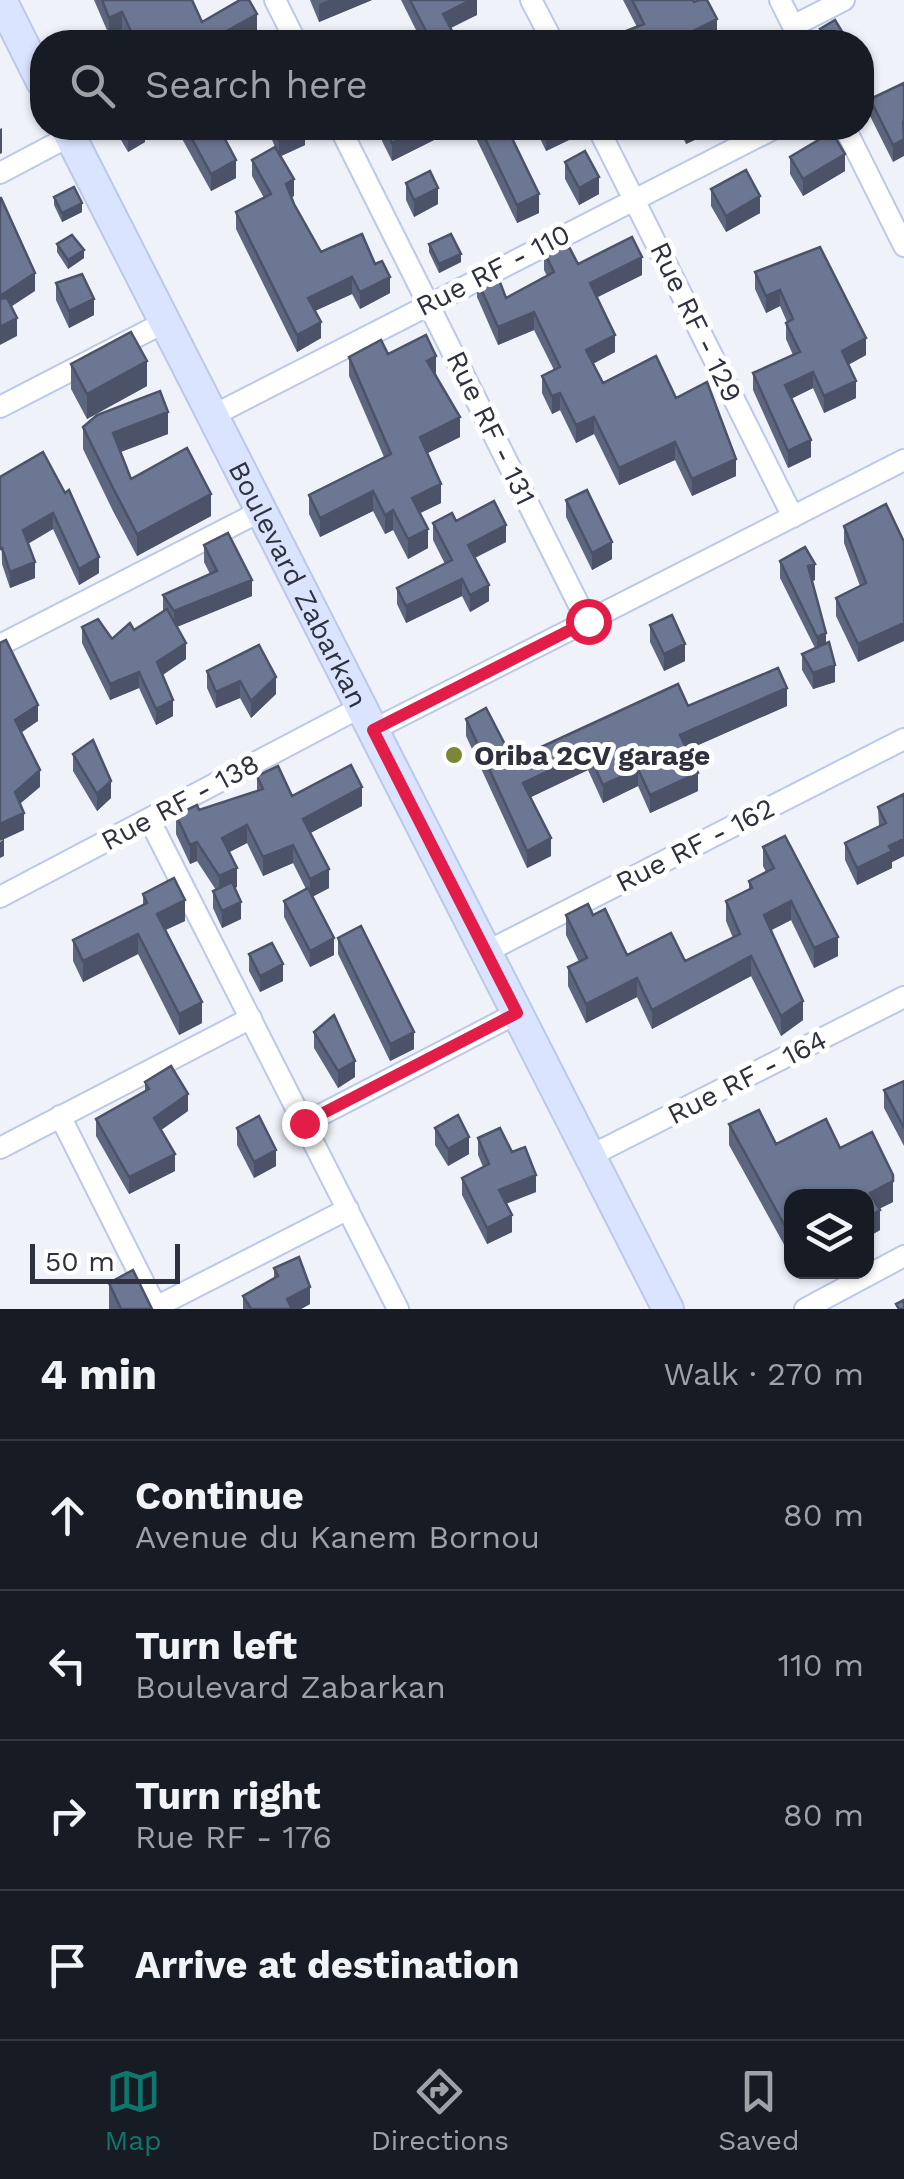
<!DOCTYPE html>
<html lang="en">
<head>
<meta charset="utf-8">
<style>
  body { margin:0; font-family:"Work Sans",sans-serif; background:#20242c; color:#f1f3f6 }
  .controls { position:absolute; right:30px; bottom:30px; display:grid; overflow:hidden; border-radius:20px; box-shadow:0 2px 8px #0004 }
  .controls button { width:90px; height:90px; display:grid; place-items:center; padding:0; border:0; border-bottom:2px solid #363941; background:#171b24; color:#f1f3f6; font:50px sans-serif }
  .scale { position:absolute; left:30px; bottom:25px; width:150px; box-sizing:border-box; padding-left:10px; border:5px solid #2e323f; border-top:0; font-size:28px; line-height:35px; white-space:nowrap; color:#2e323f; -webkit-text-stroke:8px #fff; paint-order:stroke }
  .stop { position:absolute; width:30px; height:30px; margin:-22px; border:8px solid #e11d48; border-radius:50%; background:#fff }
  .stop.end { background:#e11d48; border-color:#fff; box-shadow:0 2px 10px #0008 }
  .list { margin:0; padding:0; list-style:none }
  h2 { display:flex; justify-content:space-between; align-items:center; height:130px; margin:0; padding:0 40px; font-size:42px }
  h2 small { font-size:32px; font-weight:400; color:#9ea1a6 }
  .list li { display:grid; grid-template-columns:65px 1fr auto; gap:30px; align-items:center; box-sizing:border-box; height:150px; padding:0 40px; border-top:2px solid #363941 }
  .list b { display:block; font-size:38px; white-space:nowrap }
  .list p { margin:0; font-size:32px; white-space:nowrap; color:#9ea1a6 }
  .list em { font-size:32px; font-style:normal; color:#9ea1a6 }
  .icon { flex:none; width:55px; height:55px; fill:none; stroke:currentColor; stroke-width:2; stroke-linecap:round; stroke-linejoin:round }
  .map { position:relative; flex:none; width:904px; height:1309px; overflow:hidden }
  .search { position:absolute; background:#171b24; box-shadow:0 2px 8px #0004; left:30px; right:30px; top:30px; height:110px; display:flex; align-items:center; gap:25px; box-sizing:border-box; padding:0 35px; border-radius:40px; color:#9ea1a6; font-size:38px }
  .sheet { height:730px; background:#171b24 }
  nav { display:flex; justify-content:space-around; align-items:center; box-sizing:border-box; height:140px; border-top:2px solid #363941; background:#171b24; font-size:28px; color:#9ea1a6 }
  nav a { display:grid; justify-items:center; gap:5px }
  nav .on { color:#0f766e }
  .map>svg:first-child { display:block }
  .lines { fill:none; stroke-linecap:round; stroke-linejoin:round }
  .street-casing { stroke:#bbc8e8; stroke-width:24 }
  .secondary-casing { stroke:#bbc8e8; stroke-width:34 }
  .street { stroke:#fff; stroke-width:20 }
  .secondary { stroke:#dbe4fe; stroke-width:30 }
  .wall { fill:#5d667f }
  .shaded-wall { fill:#4c5368 }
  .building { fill:#6c7794; stroke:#4c5368; stroke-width:2.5 }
  .route { stroke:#e11d48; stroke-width:12 }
  .poi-dot { fill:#7b8735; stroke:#fff; stroke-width:4 }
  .labels { text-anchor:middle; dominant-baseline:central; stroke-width:10; stroke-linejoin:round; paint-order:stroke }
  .street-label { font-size:28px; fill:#2e323f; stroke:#fff }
  .poi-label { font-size:28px; font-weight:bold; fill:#2e323f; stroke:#fff; text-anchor:start }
</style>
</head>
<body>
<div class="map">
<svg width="904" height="1309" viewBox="0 0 904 1309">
  <rect width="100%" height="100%" fill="#eff2f9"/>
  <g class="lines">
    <g class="street-casing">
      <path id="street" d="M275,0L296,42
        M531,0L553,42
        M780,0L801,42
        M793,26L844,0
        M340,128L587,621
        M598,128L793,517
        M845,128L904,246
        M0,173L70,136
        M0,407L165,322
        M212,416L775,128
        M0,645L261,511
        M373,730L904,460
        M149,819L398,1309
        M0,897L361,707
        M486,952L904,739
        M60,1116L157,1309
        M305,1123L517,1013
        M0,1148L251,1018
        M590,1156L904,997
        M156,1307L348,1209
        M805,1309L904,1256"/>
    </g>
    <g class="secondary-casing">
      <g id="secondary">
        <path d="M1,0L42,82"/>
        <path id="s1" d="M66,128L668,1309"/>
      </g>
    </g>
    <use href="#street" class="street"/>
    <use href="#secondary" class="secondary"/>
  </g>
  <path class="wall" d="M94,0H192L202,22L257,32L238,42H128L122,30L109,35Z
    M310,0H372L319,22Z
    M401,0H477V15L420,38Z
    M623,0H693L717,37L706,42H621V33L637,27Z
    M820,29L847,42H823L820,37Z
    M904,83L893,162L870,116V99Z
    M114,128H145V142L128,152Z
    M176,128H219L236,178L211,191Z
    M267,128H305V145L281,156L294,196L291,197L294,204L321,252L375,264L390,293L360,309L352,294L315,311L321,338L297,352L236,229V212L264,198L252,176V160L275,147Z
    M382,128H458L392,161L382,141Z
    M471,128H507L539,213L517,223Z
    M535,128H571V139L546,151Z
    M678,128H716V130L686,144Z
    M790,157L845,171L803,196L790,174Z
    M565,162L599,194L579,205L565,179Z
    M406,183L438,204L414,217L406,200Z
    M711,189L760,213L726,232L711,206Z
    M54,197L82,212L62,222L54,205Z
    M57,244L84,258L68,269L57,252Z
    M429,244L461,262L439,273L429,252Z
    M544,252L578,264L642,275L597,297L615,352L593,364L603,383L676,398L736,476L692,496L675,460L619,485L594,434L576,443L560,410L552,414L542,393V376L554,370L534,330L498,345L477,297V280L506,298L547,276L544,270Z
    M755,272L866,355L848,365L856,398L824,413L813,388L792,398L811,457L788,468L753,390V373L793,355L786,339V323L787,322L780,306L766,313L755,289Z
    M56,283L94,315L69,328L56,300Z
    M388,354L436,376L460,437L427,453L441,503L420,513L428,548L408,559L393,530L385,534L373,511L320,537L309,514V495L384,457L349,376V357Z
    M71,364L147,386L87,419L71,389Z
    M83,427L168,434L120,452L131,479L211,516L137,556L113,511L83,449Z
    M43,452L99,573L79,585L53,529L28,544L35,578L10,588L2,564L0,477Z
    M566,500L612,559L592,570L566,517Z
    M886,504L858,662L836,616V598L860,586L844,543V526Z
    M456,521L506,542L475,558L489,601L470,612L462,596L406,623L397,604V588L445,564L433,540V523Z
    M204,545L252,596L177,627L186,659L163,675L173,716L156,725L139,688L110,700L82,643V627L112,639L134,630L163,612V595L210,574L204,562Z
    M780,561L815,580L812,581L835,682L813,689L802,670V654L815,648L780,578Z
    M650,625L685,661L664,671L650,642Z
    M207,671L276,694L251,718L240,698L216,708L207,688Z
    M688,706H787L687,750L698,791L650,813L638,786L603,803L588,770L530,797L551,856L527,868L466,736V719L513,760Z
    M73,754L111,798L97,811L73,771Z
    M257,776L292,796L362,806L310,833L329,888L312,897L334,955L310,967L284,917V901L306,889L293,863L263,876L247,843L229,852L237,887L235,888L241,919L222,928L213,908V891L216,890L197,861L190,864L176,834V815L199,810L257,791Z
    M904,794V856L892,862V868L857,885L845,860V843L879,826L878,807Z
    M763,847L838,956L814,968L791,920L771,930L803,1020L781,1036L751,976L652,1029L637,997L586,1023L568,986V967L579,962L566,935V915H593L627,955L685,961L733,938L726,921V901L749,890V881L766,872L763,866Z
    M143,894L185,921L165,930L202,1023L179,1035L138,954L83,982L73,961V940L143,906Z
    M338,938L414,1049L390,1061L338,954Z
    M249,954L283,981L260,992L249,971Z
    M314,1032L355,1077L338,1088L314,1048Z
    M904,1081V1146L884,1108V1090Z
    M145,1082L188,1111L161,1130L175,1171L129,1194L96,1136V1119L145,1091Z
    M729,1124L776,1144L840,1148L893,1202L879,1209L880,1230L866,1238V1196H792V1259L729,1145Z
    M237,1128L276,1166L254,1178L237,1145Z
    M435,1128L469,1154L448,1166L435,1145Z
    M478,1138L512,1152L536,1192L506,1204L512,1232L487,1244L462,1195V1178L483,1167L478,1155Z
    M274,1268L310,1304L301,1309H243V1296L274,1279Z
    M109,1283L152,1309H109Z"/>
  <path class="shaded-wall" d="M329,0H372L319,22V4Z
    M471,0H477V15L443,32V14Z
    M122,12V30L109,35V18Z
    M257,14V32L238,42H216V37Z
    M717,19V37L706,42H677V39Z
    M2,128V153L0,154V129Z
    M141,128H145V142L128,152V135Z
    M305,128V145L279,157V140Z
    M423,128H458L392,161V143Z
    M559,128H571V139L546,151V134Z
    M686,128H716V130L686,144Z
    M904,139V156L893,162V145Z
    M845,154V171L803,196V179Z
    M236,160V178L211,191V174Z
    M599,177V194L579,205V188Z
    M294,179V196L286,200V184Z
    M438,188V204L414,217V200Z
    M539,194V213L517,223V205Z
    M760,196V213L726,232V216Z
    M82,203V212L62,222V213Z
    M84,250V258L68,269V260Z
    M461,254V262L439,273V264Z
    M642,257V275L590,301V283Z
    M35,273V291L0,314V296Z
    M352,277V294L308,314V298Z
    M390,277V293L360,309V292Z
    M780,290V306L766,313V296Z
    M94,299V315L69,328V311Z
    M534,312V330L498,345V327Z
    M17,318V336L0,345V327Z
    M321,322V338L297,352V335Z
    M615,335V352L586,367V350Z
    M866,338V355L842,368V351Z
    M436,356V375L427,361Z
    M147,361V386L87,419V394Z
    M813,372V388L785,402V385Z
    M856,381V398L824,413V396Z
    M560,393V410L552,414V396Z
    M168,412V434L113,455V433Z
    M460,417V437L420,457V437Z
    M594,417V434L576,443V425Z
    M811,440V457L788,468V451Z
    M675,442V460L619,485V468Z
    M736,459V476L692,496V479Z
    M441,484V503L412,517V498Z
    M373,491V511L320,537V518Z
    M211,494V516L137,556V534Z
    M393,510V530L385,534V515Z
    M53,513V529L23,546V530Z
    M506,525V542L468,561V545Z
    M428,529V548L408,559V539Z
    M612,542V559L592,570V553Z
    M99,557V573L79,585V569Z
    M35,562V578L10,588V572Z
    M815,564V580L808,583V566Z
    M462,579V596L406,623V606Z
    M252,580V596L174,628V611Z
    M489,585V601L470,612V595Z
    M904,623V641L858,662V644Z
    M826,633V650L817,653V637Z
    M186,643V659L157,678V662Z
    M685,644V661L664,671V654Z
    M835,665V682L813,689V673Z
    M139,672V688L110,700V684Z
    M276,677V694L251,718V701Z
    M240,681V698L216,708V692Z
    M787,688V706L680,753V735Z
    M173,700V716L156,725V709Z
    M38,705V721L15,737V720Z
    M588,752V770L523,801V783Z
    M638,769V786L603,803V785Z
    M40,770V787L15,808V792Z
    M698,773V791L650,813V795Z
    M111,781V798L97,811V794Z
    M362,787V806L303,837V819Z
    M24,813V830L0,841V824Z
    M247,825V843L222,856V838Z
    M551,838V856L527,868V851Z
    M4,839V856L0,858V842Z
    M904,839V856L892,862V868L857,885V868L889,846Z
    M197,842V861L190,864V845Z
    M293,845V863L263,876V857Z
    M237,868V887L219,894V876Z
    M329,869V888L310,898V879Z
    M185,900V921L157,934V914Z
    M791,901V920L764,934V915Z
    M241,902V919L222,928V911Z
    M138,934V954L83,982V961Z
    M838,937V956L814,968V948Z
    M334,938V955L310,967V951Z
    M751,956V976L652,1029V1010Z
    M283,964V981L260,992V976Z
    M637,978V997L586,1023V1004Z
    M803,1001V1020L781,1036V1016Z
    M202,1002V1023L179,1035V1014Z
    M414,1032V1049L390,1061V1044Z
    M355,1061V1077L338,1088V1071Z
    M188,1094V1111L154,1135V1118Z
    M469,1137V1154L448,1166V1149Z
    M276,1150V1166L254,1178V1162Z
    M175,1154V1171L129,1194V1177Z
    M536,1175V1192L499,1206V1190Z
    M893,1181V1202L870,1213V1193Z
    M880,1210V1230L866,1238V1218Z
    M512,1215V1232L487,1244V1228Z
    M802,1272H812L802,1278Z
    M310,1287V1304L301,1309H287V1299Z"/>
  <path class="building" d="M102,0H192L202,22L240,0H249L257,14L216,37L218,42H136L122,12L109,18Z
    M410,0H471L443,14L458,42H409L428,35Z
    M632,0H693L694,2L699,0H707L717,19L677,39L679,42H624L621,33L644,24Z
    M835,20L847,40L842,42H828L820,29Z
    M904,83V121L903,122L904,139L893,145L870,99Z
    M124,128H141L128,135Z
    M186,128H219L236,160L211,174Z
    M274,128H305L279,140Z
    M384,128H423L392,143Z
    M480,128H507L539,194L517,205Z
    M543,128H559L546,134Z
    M832,132L845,154L803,179L790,157Z
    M275,147L294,179L286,184L294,204L321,252L362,234L375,264L382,261L390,277L360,292L352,277L308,298L321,322L297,335L236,212L271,194L252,160Z
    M585,151L599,177L579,188L565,162Z
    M746,170L760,196L726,216L711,189Z
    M430,171L438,188L414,200L406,183Z
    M74,187L82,203L62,213L54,197Z
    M0,198H1L35,273L0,296Z
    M451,234L461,254L439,264L429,244Z
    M72,235L84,250L68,260L57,244Z
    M632,237L642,257L590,283L615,335L586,350L603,383L656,356L676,398L707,382L736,459L692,479L675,442L619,468L594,417L576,425L560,393L552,396L542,376L560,367L534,312L498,327L477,280L496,272L506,298L554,272L544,252L566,241L578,264Z
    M820,247L866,338L842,351L856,381L824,396L813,372L785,385L811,440L788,451L753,373L800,352L786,323L793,319L780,290L766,296L755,272Z
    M82,274L94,299L69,311L56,283Z
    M7,298L17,318L0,327V299Z
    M131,332L147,361L87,394L71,364Z
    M426,335L436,356L427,361L460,417L420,437L441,484L412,498L428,529L408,539L393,510L385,515L373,491L320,518L309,495L391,454L349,357L381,340L388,354Z
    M160,391L168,412L113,433L131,479L187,448L211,494L137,534L113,488L83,427L97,415Z
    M43,452L65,493L69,490L99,557L79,569L53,513L23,530L35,562L10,572L2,548L0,549V477Z
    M587,490L612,542L592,553L566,500Z
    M494,501L506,525L468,545L489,585L470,595L462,579L406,606L397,588L452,560L433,523L452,513L456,521Z
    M886,504L904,542V623L858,644L836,598L866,583L844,526Z
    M228,533L252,580L174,611L163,595L217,571L204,545Z
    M805,547L815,564L808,566L826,633L817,637L780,561Z
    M167,609L186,643L157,662L173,700L156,709L139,672L110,684L82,627L98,619L112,639L130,623L134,630Z
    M672,615L685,644L664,654L650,625Z
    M6,640L38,705L15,720L40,770L15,792L24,813L0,824V643Z
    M829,642L835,665L813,673L802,654Z
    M259,645L276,677L251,701L240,681L216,692L207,671Z
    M778,668L787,688L680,735L698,773L650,795L638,769L603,785L588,752L523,783L551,838L527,851L466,719L486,708L513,760L678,684L688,706Z
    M93,740L111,781L97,794L73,754Z
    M351,765L362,787L303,819L329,869L310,879L293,845L263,857L247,825L222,838L237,868L219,876L197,842L190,845L176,815L197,805L199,810L263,789L257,776L278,766L292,796Z
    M904,794V839L889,846L892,851L857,868L845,843L886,823L878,807Z
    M785,836L838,937L814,948L791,901L764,915L803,1001L781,1016L751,956L652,1010L637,978L586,1004L568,967L587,958L566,915L588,904L593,915L605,909L627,955L671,933L685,961L740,934L726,901L752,888L749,881L774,868L763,847Z
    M174,878L185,900L157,914L202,1002L179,1014L138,934L83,961L73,940L147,903L143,894Z
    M232,882L241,902L222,911L213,891Z
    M308,888L334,938L310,951L284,901Z
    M361,926L414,1032L390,1044L338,938Z
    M272,943L283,964L260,976L249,954Z
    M334,1015L355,1061L338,1071L314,1032Z
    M171,1066L188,1094L154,1118L175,1154L129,1177L96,1119L149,1089L145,1082Z
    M904,1081V1128L884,1090Z
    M759,1110L776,1144L826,1119L840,1148L872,1132L893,1175V1181L870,1193L880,1210L866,1218V1196H792V1239L729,1124Z
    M458,1115L469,1137L448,1149L435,1128Z
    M259,1116L276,1150L254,1162L237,1128Z
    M500,1128L512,1152L525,1147L536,1175L499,1190L512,1215L487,1228L462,1178L489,1164L478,1138Z
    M299,1257L310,1287L287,1299L292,1309H251L243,1296L278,1276L274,1268Z
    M133,1270L152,1309H121L109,1283Z
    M904,1300V1309H899L896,1304Z"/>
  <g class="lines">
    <path class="route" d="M304,1123L517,1013L373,730L588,621"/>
  </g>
  <circle class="poi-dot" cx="454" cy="755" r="10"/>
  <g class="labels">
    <g class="street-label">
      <text transform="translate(493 270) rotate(-27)">Rue RF - 110</text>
      <text transform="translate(696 322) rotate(64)">Rue RF - 129</text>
      <text transform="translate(491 428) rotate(64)">Rue RF - 131</text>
      <text stroke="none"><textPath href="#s1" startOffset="512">Boulevard Zabarkan</textPath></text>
      <text transform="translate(180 802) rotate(-28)">Rue RF - 138</text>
      <text transform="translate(695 845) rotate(-27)">Rue RF - 162</text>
      <text transform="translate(747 1077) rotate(-27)">Rue RF - 164</text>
    </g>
    <g class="poi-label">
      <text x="474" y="755">Oriba 2CV garage</text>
    </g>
  </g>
</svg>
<div class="controls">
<button><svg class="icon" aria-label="layers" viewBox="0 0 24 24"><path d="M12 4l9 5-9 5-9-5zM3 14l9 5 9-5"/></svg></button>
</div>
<div class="scale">50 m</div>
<div class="stop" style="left:588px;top:621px"></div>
<div class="stop end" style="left:304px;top:1123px"></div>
<div class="search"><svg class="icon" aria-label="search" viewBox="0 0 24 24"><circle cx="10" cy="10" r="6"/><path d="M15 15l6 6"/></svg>Search here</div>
</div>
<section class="sheet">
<h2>4 min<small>Walk · 270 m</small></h2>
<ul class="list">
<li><svg class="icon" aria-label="ahead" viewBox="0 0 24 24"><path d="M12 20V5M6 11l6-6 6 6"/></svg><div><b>Continue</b><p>Avenue du Kanem Bornou</p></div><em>80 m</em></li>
<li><svg class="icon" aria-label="left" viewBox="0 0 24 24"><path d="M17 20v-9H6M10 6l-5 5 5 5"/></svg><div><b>Turn left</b><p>Boulevard Zabarkan</p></div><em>110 m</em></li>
<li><svg class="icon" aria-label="right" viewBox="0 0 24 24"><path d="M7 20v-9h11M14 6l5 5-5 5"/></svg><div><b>Turn right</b><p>Rue RF - 176</p></div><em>80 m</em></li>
<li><svg class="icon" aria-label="arrive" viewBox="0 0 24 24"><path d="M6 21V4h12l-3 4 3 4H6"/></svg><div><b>Arrive at destination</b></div></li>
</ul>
</section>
<nav>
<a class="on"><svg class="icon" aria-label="map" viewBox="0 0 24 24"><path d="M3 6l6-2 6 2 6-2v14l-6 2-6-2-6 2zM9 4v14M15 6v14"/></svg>Map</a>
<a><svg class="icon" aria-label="directions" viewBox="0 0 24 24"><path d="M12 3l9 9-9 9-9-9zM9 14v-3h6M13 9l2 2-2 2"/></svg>Directions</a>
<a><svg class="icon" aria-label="saved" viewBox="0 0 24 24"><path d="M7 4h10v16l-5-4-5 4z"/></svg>Saved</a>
</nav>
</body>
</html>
